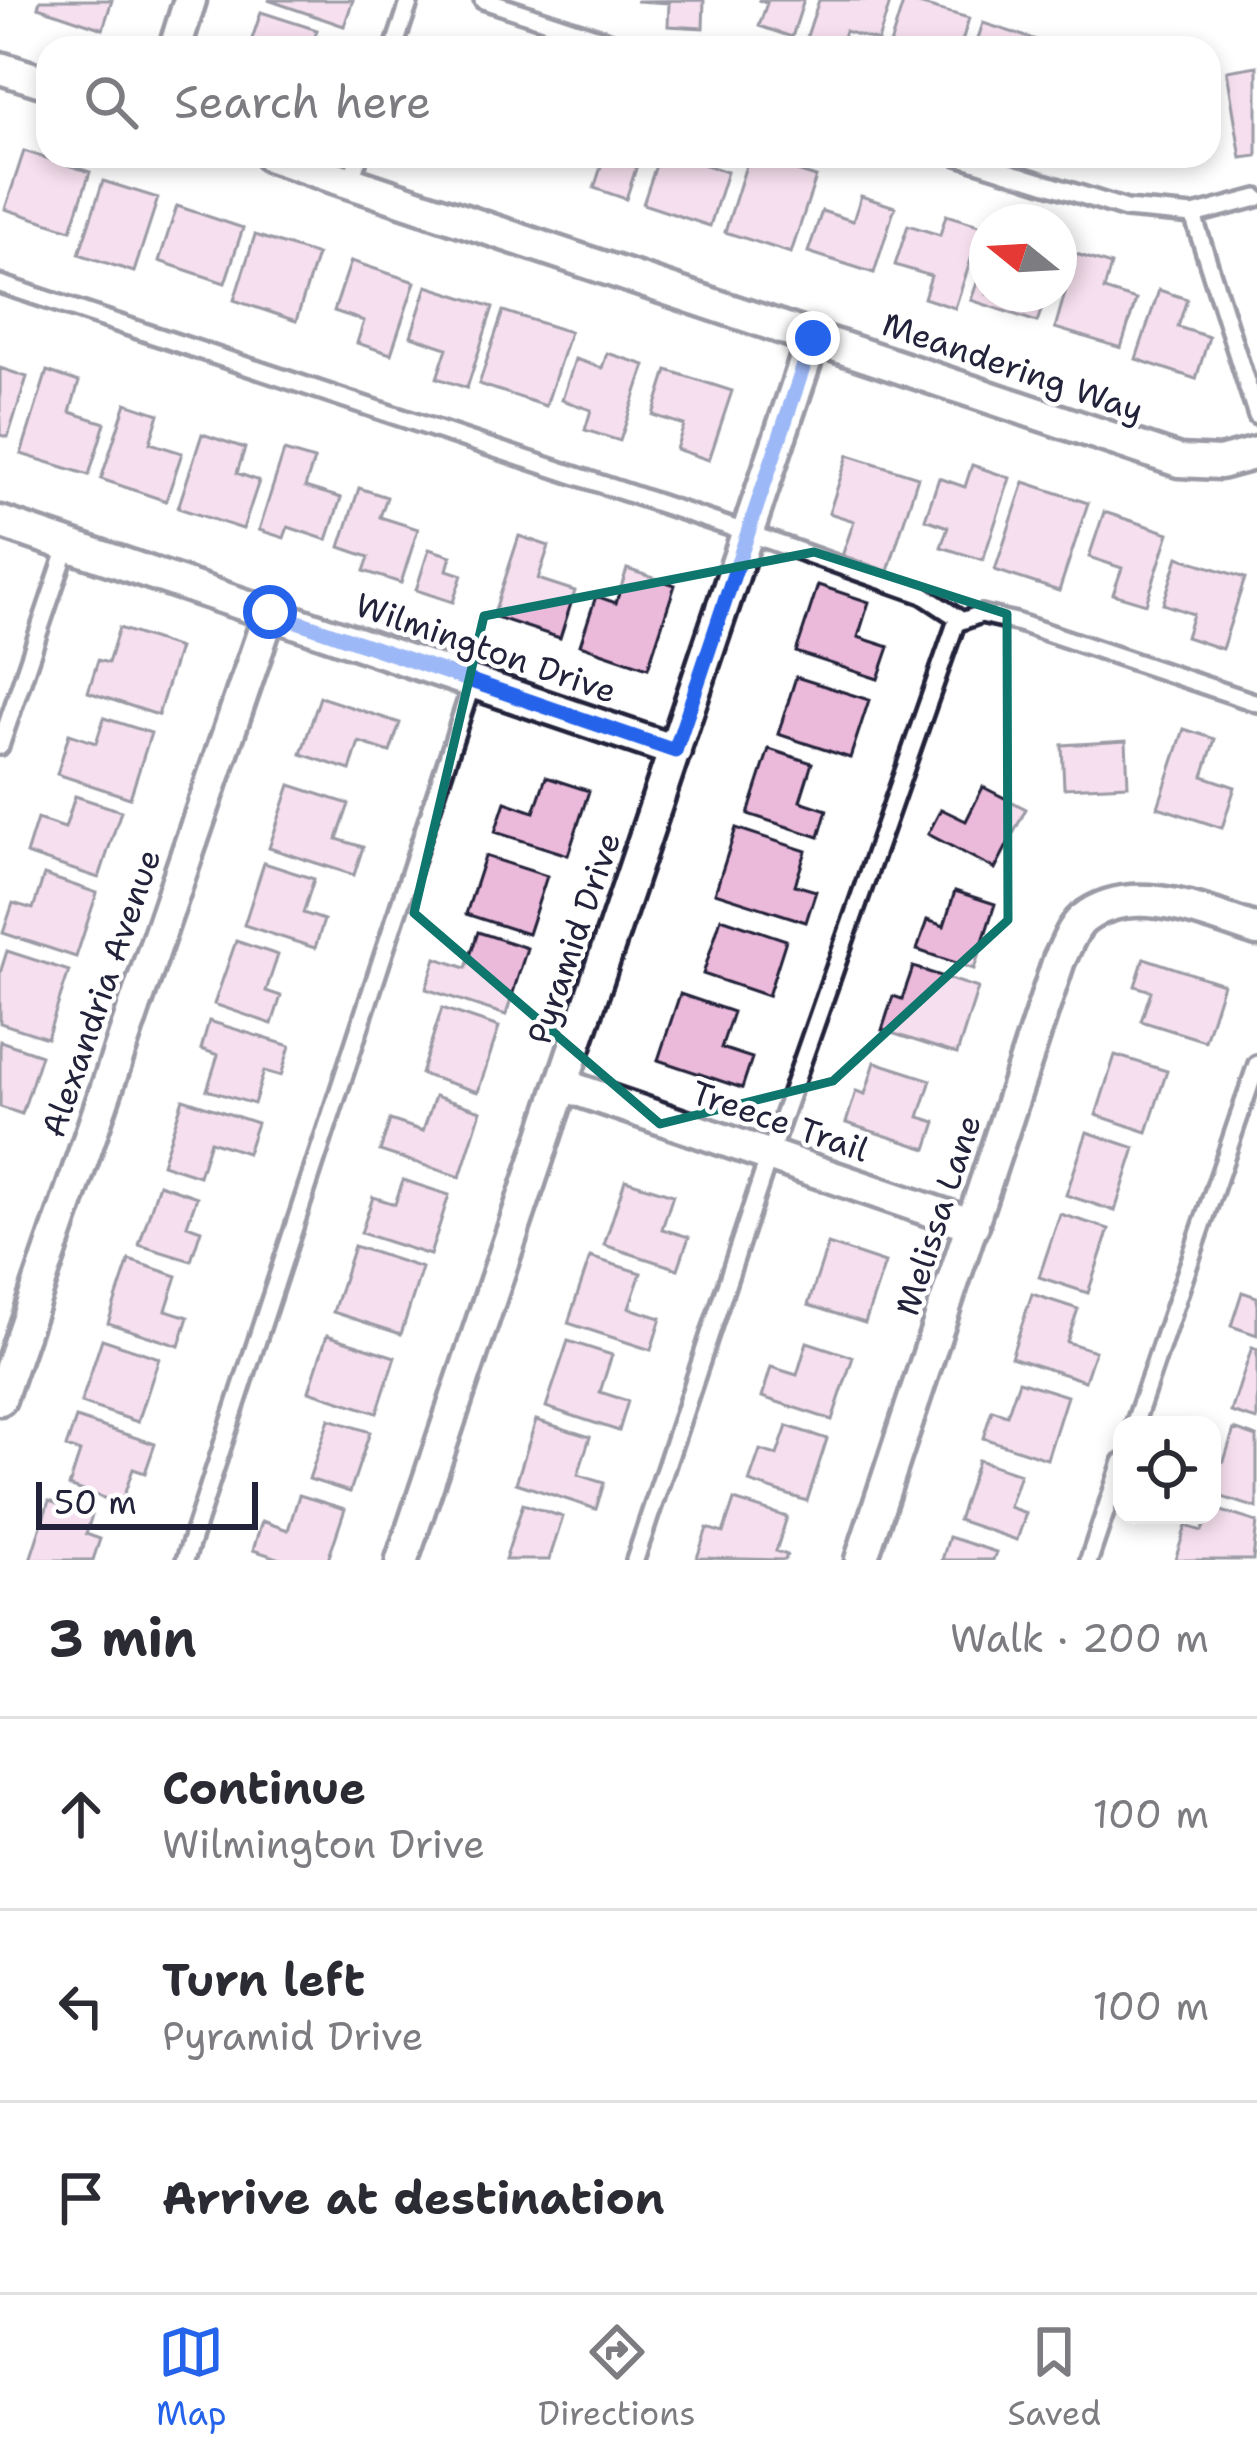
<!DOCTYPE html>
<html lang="en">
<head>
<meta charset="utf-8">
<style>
  body { margin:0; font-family:"Shantell Sans",sans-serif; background:#f7f7f7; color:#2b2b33 }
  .controls { position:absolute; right:36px; bottom:36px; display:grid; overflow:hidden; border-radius:24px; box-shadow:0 6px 18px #0003 }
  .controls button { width:108px; height:108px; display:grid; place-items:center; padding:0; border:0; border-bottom:3px solid #e1e1e2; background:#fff; color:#2b2b33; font:60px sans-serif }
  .compass { position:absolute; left:969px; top:204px; width:108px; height:108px; border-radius:50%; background:#fff; box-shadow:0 6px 18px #0003; rotate:288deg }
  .scale { position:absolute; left:36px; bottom:30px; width:222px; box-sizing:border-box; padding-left:12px; border:6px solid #22223b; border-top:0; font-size:33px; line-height:42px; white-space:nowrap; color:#22223b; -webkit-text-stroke:9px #fff; paint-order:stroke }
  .stop { position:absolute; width:36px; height:36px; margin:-27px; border:9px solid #2563eb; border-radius:50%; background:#fff }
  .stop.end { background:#2563eb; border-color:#fff; box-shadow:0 3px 12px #0008 }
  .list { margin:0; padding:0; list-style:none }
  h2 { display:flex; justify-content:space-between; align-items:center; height:156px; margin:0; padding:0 48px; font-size:51px }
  h2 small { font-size:39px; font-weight:400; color:#7c7c81 }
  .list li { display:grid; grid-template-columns:78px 1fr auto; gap:36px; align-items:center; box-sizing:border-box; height:192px; padding:0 48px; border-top:3px solid #e1e1e2 }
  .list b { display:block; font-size:45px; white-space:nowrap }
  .list p { margin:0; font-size:39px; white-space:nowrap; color:#7c7c81 }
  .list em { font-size:39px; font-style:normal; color:#7c7c81 }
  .icon { flex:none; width:66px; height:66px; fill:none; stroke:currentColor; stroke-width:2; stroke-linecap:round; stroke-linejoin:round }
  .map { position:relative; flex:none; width:1257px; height:1560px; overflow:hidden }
  .search { position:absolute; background:#fff; box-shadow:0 6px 18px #0003; left:36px; right:36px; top:36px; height:132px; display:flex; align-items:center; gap:30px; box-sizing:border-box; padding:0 42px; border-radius:36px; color:#7c7c81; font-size:45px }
  .sheet { height:732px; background:#fff }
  nav { display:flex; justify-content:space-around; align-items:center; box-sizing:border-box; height:168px; border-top:3px solid #e1e1e2; background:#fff; font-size:33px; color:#7c7c81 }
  nav a { display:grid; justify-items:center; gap:6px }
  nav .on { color:#2563eb }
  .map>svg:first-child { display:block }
  .building { fill:#ebb9d9; stroke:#22223b; stroke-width:3 }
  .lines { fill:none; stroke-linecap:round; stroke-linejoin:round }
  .service-casing { stroke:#22223b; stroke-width:24 }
  .minor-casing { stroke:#22223b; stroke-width:39 }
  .service { stroke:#fff; stroke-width:15 }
  .minor { stroke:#fff; stroke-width:30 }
  .route { stroke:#2563eb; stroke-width:15 }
  .marked { fill:none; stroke:#0f766e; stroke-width:9; stroke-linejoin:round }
  .labels { text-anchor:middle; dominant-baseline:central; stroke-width:9; stroke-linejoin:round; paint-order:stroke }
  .street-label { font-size:33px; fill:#22223b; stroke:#fff }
</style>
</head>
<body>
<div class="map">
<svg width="1257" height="1560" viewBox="0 0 1257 1560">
  <rect width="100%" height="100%" fill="#fff"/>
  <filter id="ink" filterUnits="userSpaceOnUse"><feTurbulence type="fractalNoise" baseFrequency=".00833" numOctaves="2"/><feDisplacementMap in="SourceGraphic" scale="24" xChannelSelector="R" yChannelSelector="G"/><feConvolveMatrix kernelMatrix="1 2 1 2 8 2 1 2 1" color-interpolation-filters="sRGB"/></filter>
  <g filter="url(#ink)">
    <path class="building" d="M40,0H112L103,29L38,7Z
      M268,0H353L344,26Z
      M704,0L703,28L668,26L669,3L636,1Z
      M758,0H804L792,37L759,26L767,3Z
      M819,0H891L878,41L845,31L839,48H803Z
      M904,0L969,18L960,48H889Z
      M261,12L317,30L311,48H249Z
      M983,23L1046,43L1045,48H975Z
      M1257,66V156L1241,158L1227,71Z
      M24,151L90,172L71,230L5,209Z
      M640,156L626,199L594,188L601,167L570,157Z
      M659,156H679L727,172L710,226L643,204Z
      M749,156L816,177L791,253L725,232Z
      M103,181L158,198L134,272L79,254Z
      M861,196L895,207L874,273L808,252L822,211L853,221Z
      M177,206L243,228L225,283L159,261Z
      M946,215L982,226L955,308L924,298L931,276L895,265L908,225L940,235Z
      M255,235L317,255L296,321L234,300Z
      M987,254V294H1047L1037,322L971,300Z
      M1076,254L1111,265L1104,290L1136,300L1121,348L1055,328Z
      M351,261L415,282L391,354L357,343L364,321L334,311Z
      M427,286L493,307L467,388L437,378L447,348L411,336Z
      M1159,290L1187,299L1178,327L1209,337L1196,379L1136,359Z
      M503,311L570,332L546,406L479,384Z
      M607,353L645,365L620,441L585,430L591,410L562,400L575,359L602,368Z
      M0,368L27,377L8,437L0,435Z
      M667,370L732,391L709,460L676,449L684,425L653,415Z
      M47,371L79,382L70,412L105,423L89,475L21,454Z
      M126,403L159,414L150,443L182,453L166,501L101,479Z
      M202,434L245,448L237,473L259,481L243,529L178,508Z
      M284,451L314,460L305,487L341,498L327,540L288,527L284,538L259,530Z
      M848,455L918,477L888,571L842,556L854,521L829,513Z
      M972,465L1010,478L983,560L941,547L948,527L925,519L939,478L965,487Z
      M1024,482L1088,503L1059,591L995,570Z
      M359,488L387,497L380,517L418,529L401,583L364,571L369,557L340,547Z
      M1104,512L1169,533L1146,604L1113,594L1122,568L1089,557Z
      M519,536L549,546L538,579L575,591L560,638L493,616Z
      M429,549L451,556L447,570L462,575L453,602L416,590Z
      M1178,557L1245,578L1222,649L1186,637L1193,614L1163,604Z
      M627,569L675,585L648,668L580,645L596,596L616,603Z
      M818,585L869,602L858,637L889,647L878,679L796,652Z
      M119,628L179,648L158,715L88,692L98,660L108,663Z
      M796,677L869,700L850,758L778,734Z
      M320,697L400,723L390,752L359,742L350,770L301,754Z
      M104,718L151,733L130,798L57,774L69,734L96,743Z
      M1184,729L1215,739L1203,776L1235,787L1222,828L1158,807Z
      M1126,741L1128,785L1064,788L1062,745Z
      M769,749L812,763L800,801L827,810L819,837L748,814Z
      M546,777L589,791L568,855L495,832L505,802L534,812Z
      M290,785L349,804L337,839L363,847L354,875L269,848Z
      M983,787L1026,809L995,869L928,834L941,809L966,821Z
      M75,796L121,811L99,878L26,854L37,819L65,828Z
      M736,828L806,851L795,885L816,891L806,922L715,893Z
      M485,856L547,876L528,934L466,914Z
      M264,863L314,879L303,913L324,920L315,948L244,925Z
      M44,875L97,893L76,957L3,933L13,903L33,909Z
      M955,891L995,904L974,969L917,950L927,920L944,926Z
      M721,918L786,940L768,996L703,974Z
      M478,932L527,948L506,1015L426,989L436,958L466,968Z
      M236,941L278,955L266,991L281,996L272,1024L214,1004Z
      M7,951L69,971L47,1038L0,1023V973Z
      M1144,958L1223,984L1205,1041L1141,1021L1151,991L1135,986Z
      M913,967L978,988L957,1054L882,1030L893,996L902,999Z
      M680,994L733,1012L721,1048L752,1058L742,1088L658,1060Z
      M442,1008L499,1027L478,1092L421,1074Z
      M209,1021L290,1046L281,1076L264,1071L254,1104L207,1090L218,1055L201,1049Z
      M0,1041L41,1055L22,1114L0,1107Z
      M1115,1055L1167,1071L1147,1132L1096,1115Z
      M875,1062L931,1080L919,1117L936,1122L927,1149L846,1123L856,1091L865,1094Z
      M435,1096L481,1111L460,1177L380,1151L390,1120L423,1131Z
      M183,1099L257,1123L247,1153L210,1141L199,1176L162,1164Z
      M1087,1132L1135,1148L1115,1211L1066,1195Z
      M403,1180L449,1195L430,1255L361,1233L373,1197L395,1204Z
      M625,1180L673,1195L662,1229L689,1237L678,1269L604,1245Z
      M159,1184L197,1197L187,1225L201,1230L191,1261L139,1245Z
      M1060,1214L1109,1229L1088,1293L1039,1277Z
      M828,1244L885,1263L865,1323L808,1305Z
      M354,1246L422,1268L401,1334L333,1312Z
      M590,1257L641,1273L629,1308L661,1318L651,1350L568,1323Z
      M129,1260L177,1276L166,1310L188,1317L179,1346L108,1323Z
      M1242,1292L1257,1297V1335L1231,1326Z
      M1032,1294L1078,1309L1067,1342L1095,1351L1085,1381L1011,1357Z
      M327,1335L395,1357L377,1413L309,1391Z
      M102,1339L159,1358L138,1422L81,1403Z
      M568,1341L612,1355L600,1392L628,1401L619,1431L546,1407Z
      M807,1342L853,1357L832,1420L762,1397L771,1367L797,1375Z
      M1252,1347L1257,1349V1420L1231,1412Z
      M1019,1381L1067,1396L1047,1459L983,1438L992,1410L1007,1415Z
      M76,1418L155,1444L145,1473L133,1469L121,1504L69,1486L80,1452L66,1447Z
      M329,1419L370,1432L350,1492L309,1479Z
      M536,1420L590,1437L578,1475L604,1483L596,1509L516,1483Z
      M787,1426L827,1439L807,1501L749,1482L760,1450L777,1455Z
      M1234,1429L1257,1437V1508L1212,1494V1457L1224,1461Z
      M978,1460L1020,1474L1009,1507L1026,1513L1017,1540L958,1520Z
      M299,1495L345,1509L328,1560H284L253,1550L262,1521L288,1530Z
      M734,1500L787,1517L776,1551L787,1555L785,1560L697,1558L707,1528L723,1533Z
      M49,1501L92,1515L86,1534L100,1539L93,1560H30Z
      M523,1504L563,1517L549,1560H505Z
      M1212,1508L1257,1522L1253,1560H1175L1186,1526L1202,1531Z
      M949,1537L996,1552L993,1560H942Z"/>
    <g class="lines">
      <g class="service-casing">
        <path id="service" d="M483,0L629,48
          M394,48L410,0
          M958,156L1126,209L1193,215L1257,198
          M350,183L359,156
          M1193,215L1257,416
          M0,284L748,533L923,595L961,620
          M0,746L68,545
          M1134,1425L1257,1064
          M185,1560L473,681
          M635,1560L769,1156L956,623L981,614L1016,622L1257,703
          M1089,1560L1122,1462"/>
      </g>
      <g class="minor-casing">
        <path id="minor" d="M175,48L190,0
          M0,68L48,83
          M271,156L1179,461L1220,463L1257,453
          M0,522L675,751
          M563,1085L973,1225
          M0,1399L270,612
          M402,1560L813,338
          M861,1560L1059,960C1066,947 1072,928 1083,919C1132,880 1205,913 1257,930"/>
      </g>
      <use href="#service" class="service"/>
      <use href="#minor" class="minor"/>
    </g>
  </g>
  <g class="lines" filter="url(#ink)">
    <path class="route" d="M270,612L675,751L813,338"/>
  </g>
  <path d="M0 0H1257V1560H0ZM814,552L1007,614L1008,920L833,1081L660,1124L414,913L484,616Z" fill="#fff" fill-opacity=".55" fill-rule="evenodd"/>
  <path class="marked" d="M814,552L1007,614L1008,920L833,1081L660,1124L414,913L484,616Z"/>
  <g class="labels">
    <g class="street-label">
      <text transform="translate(1013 367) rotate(19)">Meandering Way</text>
      <text transform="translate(486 648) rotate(19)">Wilmington Drive</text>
      <text transform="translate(574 938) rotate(-71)">Pyramid Drive</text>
      <text transform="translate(101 993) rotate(-71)">Alexandria Avenue</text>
      <text transform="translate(780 1121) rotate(19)">Treece Trail</text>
      <text transform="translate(938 1215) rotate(-72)">Melissa Lane</text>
    </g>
  </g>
</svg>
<div class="controls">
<button><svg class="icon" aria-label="locate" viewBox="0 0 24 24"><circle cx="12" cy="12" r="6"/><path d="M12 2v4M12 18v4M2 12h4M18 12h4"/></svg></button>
</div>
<svg class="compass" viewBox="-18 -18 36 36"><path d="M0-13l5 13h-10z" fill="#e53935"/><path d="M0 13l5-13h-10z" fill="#7c7c81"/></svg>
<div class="scale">50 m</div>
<div class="stop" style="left:270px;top:612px"></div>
<div class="stop end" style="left:813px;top:338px"></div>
<div class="search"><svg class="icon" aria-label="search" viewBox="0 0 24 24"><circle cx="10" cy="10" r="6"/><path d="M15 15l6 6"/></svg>Search here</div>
</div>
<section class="sheet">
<h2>3 min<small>Walk · 200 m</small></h2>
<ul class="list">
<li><svg class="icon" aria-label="ahead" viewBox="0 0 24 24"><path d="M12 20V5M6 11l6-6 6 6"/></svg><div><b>Continue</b><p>Wilmington Drive</p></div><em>100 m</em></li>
<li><svg class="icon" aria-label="left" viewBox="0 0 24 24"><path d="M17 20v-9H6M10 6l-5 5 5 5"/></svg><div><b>Turn left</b><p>Pyramid Drive</p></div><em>100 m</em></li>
<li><svg class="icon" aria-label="arrive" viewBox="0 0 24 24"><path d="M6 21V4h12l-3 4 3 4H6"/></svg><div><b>Arrive at destination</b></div></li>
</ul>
</section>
<nav>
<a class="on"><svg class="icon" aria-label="map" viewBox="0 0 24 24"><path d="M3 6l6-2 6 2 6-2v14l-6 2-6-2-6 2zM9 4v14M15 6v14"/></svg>Map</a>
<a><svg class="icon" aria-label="directions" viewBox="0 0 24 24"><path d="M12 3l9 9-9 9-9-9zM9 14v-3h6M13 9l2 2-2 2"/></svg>Directions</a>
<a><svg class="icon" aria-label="saved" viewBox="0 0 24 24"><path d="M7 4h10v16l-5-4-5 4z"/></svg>Saved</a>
</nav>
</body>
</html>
